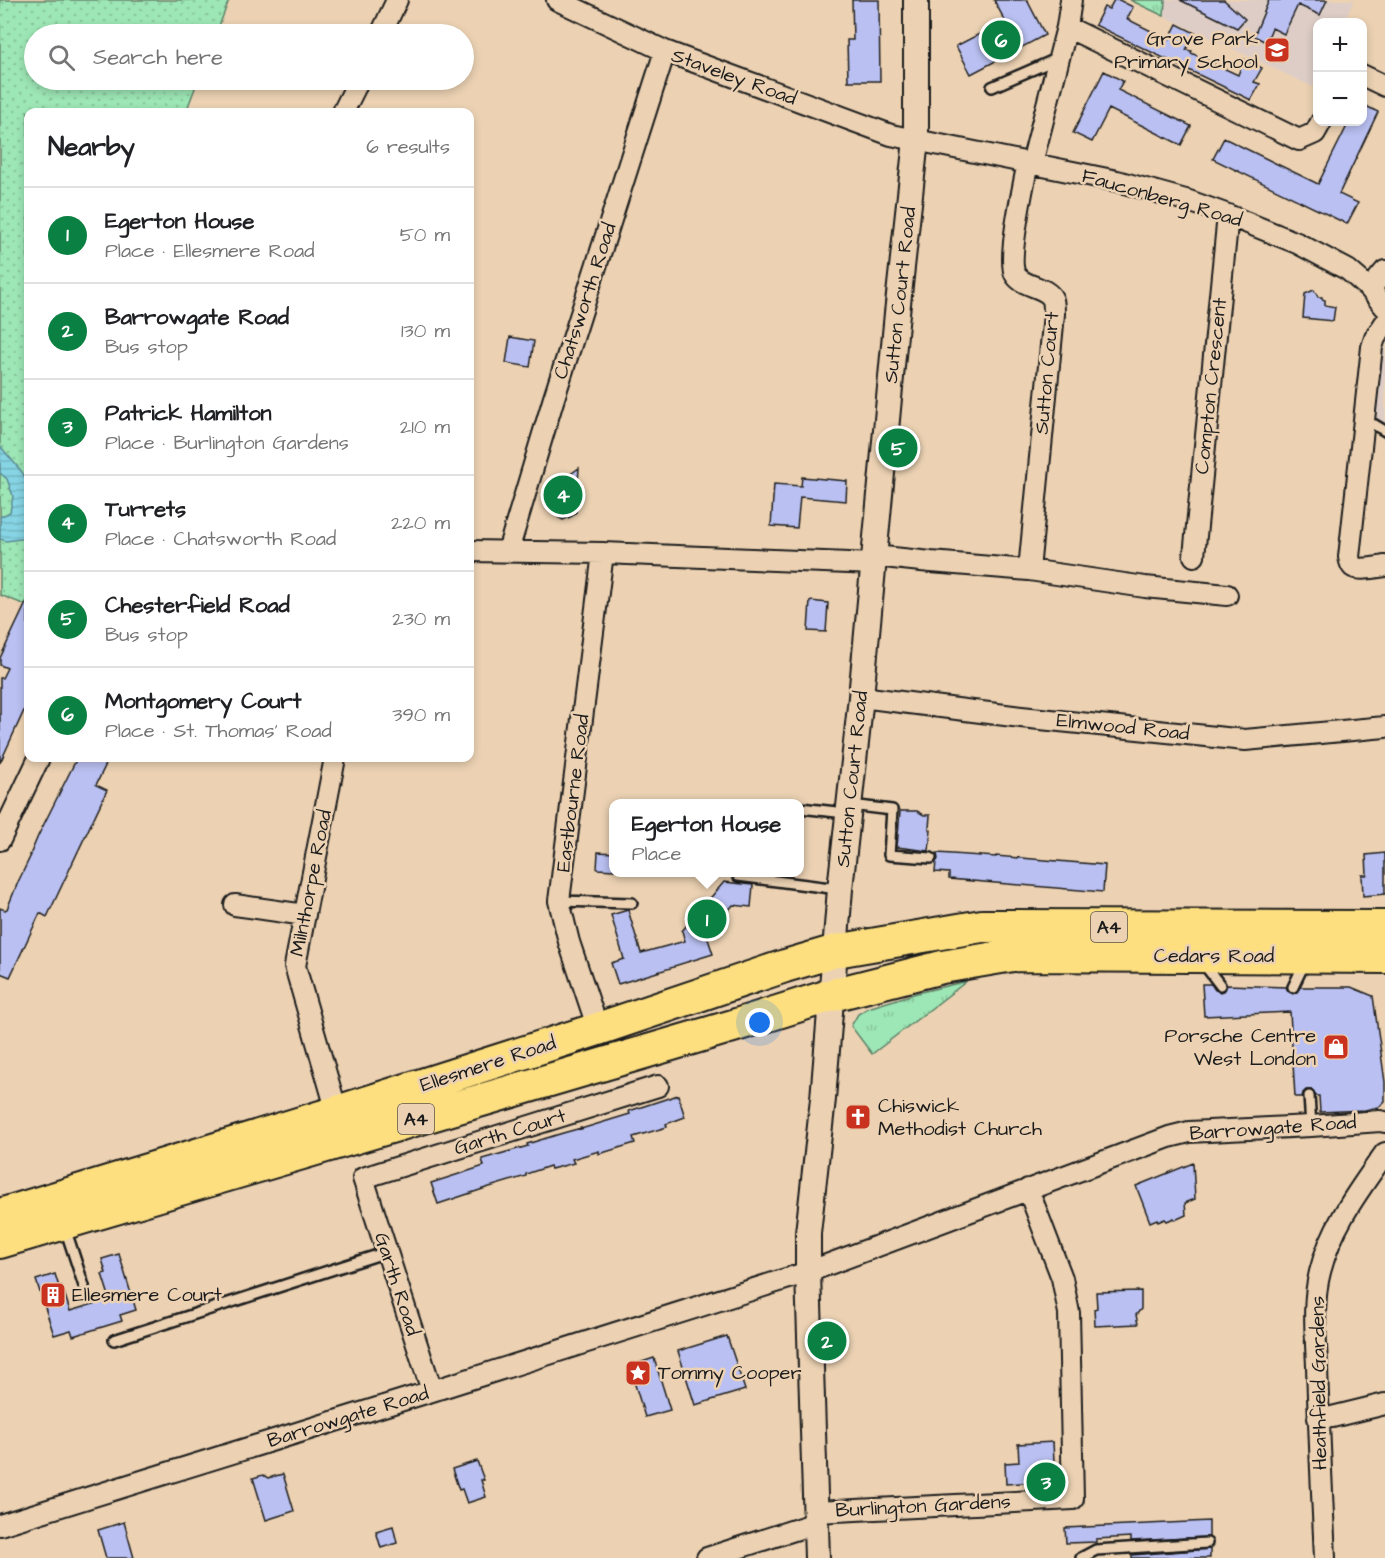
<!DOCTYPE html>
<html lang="en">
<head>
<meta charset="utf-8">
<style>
  body { margin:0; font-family:"Architects Daughter",sans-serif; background:#f6f6f6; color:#202124 }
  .controls { position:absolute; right:18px; top:18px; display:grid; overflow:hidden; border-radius:12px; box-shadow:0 3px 9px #0003 }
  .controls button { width:54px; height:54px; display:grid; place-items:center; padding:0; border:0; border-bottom:2px solid #e0e0e0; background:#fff; color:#202124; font:30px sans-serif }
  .you { position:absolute; left:760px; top:1023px; width:21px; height:21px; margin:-15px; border:4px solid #fff; border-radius:50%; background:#1a73e8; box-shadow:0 0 0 9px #1a73e833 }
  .badge { display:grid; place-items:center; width:39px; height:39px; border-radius:50%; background:#0b8043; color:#fff; font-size:20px; font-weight:700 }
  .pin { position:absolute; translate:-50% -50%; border:3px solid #fff; box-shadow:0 2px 6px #0006 }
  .popup { position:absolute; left:609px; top:799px; width:195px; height:78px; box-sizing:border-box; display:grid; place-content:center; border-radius:12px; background:#fff; filter:drop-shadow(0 2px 4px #0005); font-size:20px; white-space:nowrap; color:#757577 }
  .popup b { font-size:22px; color:#202124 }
  .popup::after { content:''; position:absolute; left:50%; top:100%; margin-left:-12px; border:12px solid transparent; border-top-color:#fff }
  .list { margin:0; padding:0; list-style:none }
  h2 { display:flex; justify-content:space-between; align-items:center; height:78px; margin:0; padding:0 24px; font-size:26px }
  h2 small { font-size:20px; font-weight:400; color:#757577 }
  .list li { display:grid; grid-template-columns:39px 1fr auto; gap:18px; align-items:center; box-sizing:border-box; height:96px; padding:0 24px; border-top:2px solid #e0e0e0 }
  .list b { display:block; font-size:22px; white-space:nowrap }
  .list p { margin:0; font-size:20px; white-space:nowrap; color:#757577 }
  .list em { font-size:20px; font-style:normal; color:#757577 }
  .icon { flex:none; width:33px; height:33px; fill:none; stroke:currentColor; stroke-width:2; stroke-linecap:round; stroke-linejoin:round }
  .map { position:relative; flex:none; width:1385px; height:1558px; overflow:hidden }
  .search { position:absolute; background:#fff; box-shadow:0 3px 9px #0003; left:24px; top:24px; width:450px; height:66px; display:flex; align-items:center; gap:15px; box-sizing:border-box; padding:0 21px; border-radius:33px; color:#757577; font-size:22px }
  .panel { position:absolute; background:#fff; box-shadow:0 3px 9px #0003; left:24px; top:108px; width:450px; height:654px; border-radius:12px }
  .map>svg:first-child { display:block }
  .built { fill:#ddcdc6 }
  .grass { fill:url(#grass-tufts); stroke:#5c8168; stroke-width:1.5 }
  .park { fill:url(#park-dots); stroke:#5c8168; stroke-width:1.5 }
  .water { fill:url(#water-rules); stroke:#5c8a94; stroke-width:1.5 }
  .building { fill:#bac0f1; stroke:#1c1c1c; stroke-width:1.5 }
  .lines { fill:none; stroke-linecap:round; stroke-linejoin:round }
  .service-casing { stroke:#1c1c1c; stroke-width:14 }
  .minor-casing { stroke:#1c1c1c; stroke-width:24 }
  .tertiary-casing { stroke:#1c1c1c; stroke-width:28 }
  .trunk-casing { stroke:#1c1c1c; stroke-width:36 }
  .service { stroke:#ecd2b3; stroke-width:9 }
  .minor { stroke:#ecd2b3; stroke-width:20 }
  .tertiary { stroke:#ecd2b3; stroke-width:24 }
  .trunk { stroke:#fddf80; stroke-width:32 }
  .labels { text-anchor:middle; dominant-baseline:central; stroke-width:5; stroke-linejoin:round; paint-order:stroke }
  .shield { fill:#ecd2b3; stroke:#5a5349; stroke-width:1.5 }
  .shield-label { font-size:18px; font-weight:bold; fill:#1c1c1c }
  .poi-label { font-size:20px; fill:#1c1c1c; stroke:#ecd2b3; text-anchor:start }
  .street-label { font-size:20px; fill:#1c1c1c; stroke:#ecd2b3 }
</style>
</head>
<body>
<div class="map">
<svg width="1385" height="1558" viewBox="0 0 1385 1558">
  <defs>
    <pattern id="grass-tufts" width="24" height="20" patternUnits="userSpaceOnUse" patternTransform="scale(1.5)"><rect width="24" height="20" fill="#9de6b5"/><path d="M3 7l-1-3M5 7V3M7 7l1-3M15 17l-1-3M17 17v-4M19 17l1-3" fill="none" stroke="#87c59b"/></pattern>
    <pattern id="park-dots" width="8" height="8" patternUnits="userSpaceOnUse" patternTransform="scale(1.5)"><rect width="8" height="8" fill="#9de6b5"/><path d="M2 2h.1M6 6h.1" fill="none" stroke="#87c59b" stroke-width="1.8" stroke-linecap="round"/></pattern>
    <pattern id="water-rules" width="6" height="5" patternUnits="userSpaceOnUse" patternTransform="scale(1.5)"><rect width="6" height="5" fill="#86d4e4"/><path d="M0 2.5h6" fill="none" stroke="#73b5c3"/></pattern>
  </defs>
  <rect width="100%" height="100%" fill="#ecd2b3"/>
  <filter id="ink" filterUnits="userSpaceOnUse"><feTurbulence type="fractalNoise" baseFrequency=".0167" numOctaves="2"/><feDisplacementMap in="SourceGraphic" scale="12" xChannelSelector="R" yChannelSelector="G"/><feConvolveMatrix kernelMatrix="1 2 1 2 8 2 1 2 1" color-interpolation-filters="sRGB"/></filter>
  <g filter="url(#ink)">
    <path class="built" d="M1130,0H1354L1344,22H1318L1317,78L1313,87Z
      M1385,323V431L1364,423Z"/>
    <path class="grass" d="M1130,0H1165L1164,16Z
      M967,981L872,1054L851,1026L858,1014L868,1008L917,993Z"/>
    <path class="park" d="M0,0H229L216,34H34V80H198L186,112H28V606L0,595Z"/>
    <path class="water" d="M0,446L22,472L28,483V538L6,541L0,539V517L10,512L13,496L7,479L0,473Z"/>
    <path class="building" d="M852,0H879L880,81H848L847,40H853Z
      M994,0H1027L1045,35L971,74L956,46L1005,21Z
      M1114,0H1119L1133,7L1127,19L1169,40L1177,24L1195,33L1186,50L1192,51L1191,53L1238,75L1244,59L1262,68L1254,82L1260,84L1251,100L1095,25L1104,7L1109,9Z
      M1180,0H1224L1245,19L1237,28Z
      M1269,0H1327L1320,15L1298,5L1284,34L1272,28L1266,42L1254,36Z
      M1104,71L1123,81L1118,90L1191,126L1181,145L1109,109L1092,142L1073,133Z
      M1362,104L1378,112L1339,194L1358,203L1347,224L1213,159L1224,138L1318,184L1349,122H1362Z
      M1314,290L1318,297H1322V299L1325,300V305L1335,307L1333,321L1303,318L1305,294Z
      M510,337L534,341L530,367L506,363Z
      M579,468L576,512L572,516L563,520L559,518L546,503L551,488Z
      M802,477L847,481L846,501L800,497L797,528L771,526L774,484L801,486Z
      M28,599V702L0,763V678H2L7,668L0,665V658Z
      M810,601L828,603L826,632L808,631Z
      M77,758H109L96,785L107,790L47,917L40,913L10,977L0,973V908L5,910L7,909L18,882L31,855H30L38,836Z
      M900,811H917L924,815H930L929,829L931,830L929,851L897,847Z
      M598,852L614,853V870L597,869Z
      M937,853L996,857V856L1105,865L1103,892L949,879V873L935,872L936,862L938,859Z
      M1385,853V894L1363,896L1362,875H1367L1366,855Z
      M724,882L753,885L751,907L733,905L707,936L713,954L674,966V967L618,984L611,963L624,959L611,915L628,910L641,953L685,941L682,931Z
      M1202,984H1211L1215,990L1220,992L1225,990L1227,985L1286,987L1288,991L1293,994L1297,992L1300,987H1351L1373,996L1385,1082V1101L1379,1107L1365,1110L1320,1112L1319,1096H1316L1312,1090H1306L1303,1093L1302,1097H1295L1290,1012L1204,1016Z
      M678,1095L685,1117L666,1124L667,1127L633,1137L635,1143L599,1154V1151L572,1159L574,1163L551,1169L550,1166L526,1174V1176L486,1188L438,1204L431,1183L484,1166L482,1159L528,1146L527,1144L563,1133L581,1128V1129L630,1114L629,1111Z
      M1193,1163L1195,1199L1185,1203L1186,1215L1175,1220L1174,1218L1167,1221L1165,1219L1158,1222L1157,1219L1150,1222L1136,1186Z
      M119,1254L136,1310L120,1315L122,1321L73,1336L71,1330L54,1335L36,1280L55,1274L59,1287L62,1286L70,1311L110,1299L102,1274L106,1273L102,1259Z
      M1141,1291V1309L1136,1315L1138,1324L1095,1326L1094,1309L1097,1308L1096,1292Z
      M727,1336L745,1390L695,1405L678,1351Z
      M654,1358L670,1410L645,1417L632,1375L642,1372L639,1363Z
      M1053,1442L1055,1481L1006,1484L1005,1463L1019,1462L1018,1444Z
      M477,1461L484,1480H481L486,1497L467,1503L462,1489L459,1490L452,1469Z
      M283,1474L294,1511L266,1520L253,1478L263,1475L268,1478Z
      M1209,1521V1537L1131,1541V1537L1096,1539V1542L1066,1543L1065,1528Z
      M124,1522L134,1558H106L98,1530Z
      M393,1526L397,1543L381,1548L376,1531Z
      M1210,1549V1558H1132V1555Z"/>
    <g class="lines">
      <g class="service-casing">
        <path id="service" d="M992,87L1059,58
          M1364,423L1375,425L1385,431
          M850,805L892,810L889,855L931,858
          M800,808L846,813
          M738,876L838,889
          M559,901L632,903
          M1203,963L1220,985
          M1293,987L1305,962
          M1309,1096L1311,1126
          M65,1228L84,1286
          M114,1340L387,1252
          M1081,1558L1096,1550L1207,1543"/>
      </g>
      <g class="minor-casing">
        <path id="minor" d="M557,0L665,51L891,135L1117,181L1189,201L1228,215L1297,243L1348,270L1370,289L1385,307
          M1067,27L1299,140L1315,133L1321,122
          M381,34L397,0
          M1362,75L1385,86
          M343,112L359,80
          M1028,162C1024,184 1007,258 1015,274C1022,288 1047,285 1053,300C1054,304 1054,309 1054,314L1029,570
          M1032,163L1067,27L1071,0
          M1370,289L1385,271
          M1385,323L1375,338L1372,347L1349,557C1350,561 1350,564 1353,567C1358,571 1378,567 1385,566
          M470,551L603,553L874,564
          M508,551L553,401L665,51
          M874,556L931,562L1029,570L1145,587L1227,595
          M1194,556L1228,215
          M861,697L1021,717L1245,740L1385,727
          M335,758L295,966L337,1112
          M0,840L39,758
          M235,905L305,915
          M598,1029L569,942L559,901L603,553
          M432,1391L363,1178L658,1086
          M1318,1418L1332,1417L1385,1404
          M816,1512L1073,1499L1069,1313L1062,1278L1028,1189
          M0,1525L432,1391L808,1272L1169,1137L1189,1132L1311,1126L1380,1121L1385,1122
          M707,1558L816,1523
          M1325,1558C1322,1494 1319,1431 1317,1367C1316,1336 1312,1302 1320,1272C1331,1227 1359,1190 1385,1153"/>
      </g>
      <g class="tertiary-casing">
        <path id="tertiary" d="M817,1558L808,1272V1233L823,1099L840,889L861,697L897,313L916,140V0"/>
      </g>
      <g class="trunk-casing">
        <path id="trunk" d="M0,1215L337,1112L598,1029L785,966L836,951L982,926L1385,927
          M0,1242L733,1026L832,995L942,967L1013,955L1385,957"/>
      </g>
      <use href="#service" class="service"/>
      <use href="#minor" class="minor"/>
      <use href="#tertiary" class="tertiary"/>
      <use href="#trunk" class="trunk"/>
    </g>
  </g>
  <defs>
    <g id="school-square" transform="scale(1.35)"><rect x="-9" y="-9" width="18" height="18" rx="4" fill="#c8321e" stroke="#ecd2b3"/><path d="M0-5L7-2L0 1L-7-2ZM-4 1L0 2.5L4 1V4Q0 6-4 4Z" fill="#fff"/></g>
    <g id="shop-square" transform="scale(1.35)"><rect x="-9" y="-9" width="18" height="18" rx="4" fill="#c8321e" stroke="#ecd2b3"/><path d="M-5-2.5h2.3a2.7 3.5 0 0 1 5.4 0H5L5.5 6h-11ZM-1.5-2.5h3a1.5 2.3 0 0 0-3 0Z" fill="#fff"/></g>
    <g id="church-square" transform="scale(1.35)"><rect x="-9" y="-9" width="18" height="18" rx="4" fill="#c8321e" stroke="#ecd2b3"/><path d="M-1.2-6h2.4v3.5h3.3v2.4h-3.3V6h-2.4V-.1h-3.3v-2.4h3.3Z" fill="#fff"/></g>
    <g id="building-square" transform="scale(1.35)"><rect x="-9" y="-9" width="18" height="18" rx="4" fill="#c8321e" stroke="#ecd2b3"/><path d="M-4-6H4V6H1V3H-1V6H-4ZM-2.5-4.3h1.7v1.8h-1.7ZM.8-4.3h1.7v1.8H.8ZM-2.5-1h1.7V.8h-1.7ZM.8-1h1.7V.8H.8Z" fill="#fff"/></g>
    <g id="sight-square" transform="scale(1.35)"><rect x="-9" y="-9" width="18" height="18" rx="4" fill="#c8321e" stroke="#ecd2b3"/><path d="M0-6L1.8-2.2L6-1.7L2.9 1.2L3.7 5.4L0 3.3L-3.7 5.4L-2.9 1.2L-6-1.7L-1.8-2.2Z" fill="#fff"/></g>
  </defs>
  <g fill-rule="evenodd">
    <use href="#school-square" x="1277" y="50"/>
    <use href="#shop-square" x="1336" y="1047"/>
    <use href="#church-square" x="858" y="1117"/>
    <use href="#building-square" x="53" y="1295"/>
    <use href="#sight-square" x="638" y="1373"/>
  </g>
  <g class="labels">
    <g class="shield">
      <rect x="1091" y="912" width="36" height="30" rx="4.5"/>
      <rect x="398" y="1104" width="36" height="30" rx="4.5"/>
    </g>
    <g class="shield-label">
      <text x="1109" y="927">A4</text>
      <text x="416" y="1119">A4</text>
    </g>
    <g class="poi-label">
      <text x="1258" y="39" text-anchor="end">Grove Park<tspan x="1258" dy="23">Primary School</tspan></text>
      <text x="1316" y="1036" text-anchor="end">Porsche Centre<tspan x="1316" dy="23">West London</tspan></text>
      <text x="878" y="1106">Chiswick<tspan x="878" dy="23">Methodist Church</tspan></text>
      <text x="72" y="1295">Ellesmere Court</text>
      <text x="658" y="1373">Tommy Cooper</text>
    </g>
    <g class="street-label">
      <text transform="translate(734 77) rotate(20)">Staveley Road</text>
      <text transform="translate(1162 198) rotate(16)">Fauconberg Road</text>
      <text transform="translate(900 295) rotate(-84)">Sutton Court Road</text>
      <text transform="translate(585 301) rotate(-72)">Chatsworth Road</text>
      <text transform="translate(1047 373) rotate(-85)">Sutton Court</text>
      <text transform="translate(1211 386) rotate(-84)">Compton Crescent</text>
      <text transform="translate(1123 727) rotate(6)">Elmwood Road</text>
      <text transform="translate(852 779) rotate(-84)">Sutton Court Road</text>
      <text transform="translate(573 793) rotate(-83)">Eastbourne Road</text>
      <text transform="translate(311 883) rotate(-79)">Milnthorpe Road</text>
      <text x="1214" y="956">Cedars Road</text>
      <text transform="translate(488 1064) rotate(-18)">Ellesmere Road</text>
      <text transform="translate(1273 1128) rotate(-4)">Barrowgate Road</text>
      <text transform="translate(510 1132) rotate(-17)">Garth Court</text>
      <text transform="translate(397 1284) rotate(72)">Garth Road</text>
      <text transform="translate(1319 1383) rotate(-91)">Heathfield Gardens</text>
      <text transform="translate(348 1417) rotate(-17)">Barrowgate Road</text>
      <text transform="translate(923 1506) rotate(-3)">Burlington Gardens</text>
    </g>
  </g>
</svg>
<div class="controls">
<button>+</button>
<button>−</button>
</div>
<div class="you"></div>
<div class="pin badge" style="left:707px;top:919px">1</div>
<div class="popup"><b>Egerton House</b>Place</div>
<div class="pin badge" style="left:827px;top:1341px">2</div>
<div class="pin badge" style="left:1046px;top:1482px">3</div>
<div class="pin badge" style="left:563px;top:495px">4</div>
<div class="pin badge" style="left:898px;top:448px">5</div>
<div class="pin badge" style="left:1001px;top:40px">6</div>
<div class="search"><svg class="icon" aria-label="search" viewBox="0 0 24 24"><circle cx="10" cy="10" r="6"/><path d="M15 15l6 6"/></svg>Search here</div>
<section class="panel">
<h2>Nearby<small>6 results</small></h2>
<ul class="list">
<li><span class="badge">1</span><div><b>Egerton House</b><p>Place · Ellesmere Road</p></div><em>50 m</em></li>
<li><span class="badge">2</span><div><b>Barrowgate Road</b><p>Bus stop</p></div><em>130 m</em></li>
<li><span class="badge">3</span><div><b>Patrick Hamilton</b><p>Place · Burlington Gardens</p></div><em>210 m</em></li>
<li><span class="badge">4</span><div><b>Turrets</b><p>Place · Chatsworth Road</p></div><em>220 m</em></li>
<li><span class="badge">5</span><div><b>Chesterfield Road</b><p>Bus stop</p></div><em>230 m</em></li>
<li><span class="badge">6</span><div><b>Montgomery Court</b><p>Place · St. Thomas' Road</p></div><em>390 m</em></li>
</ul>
</section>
</div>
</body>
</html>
